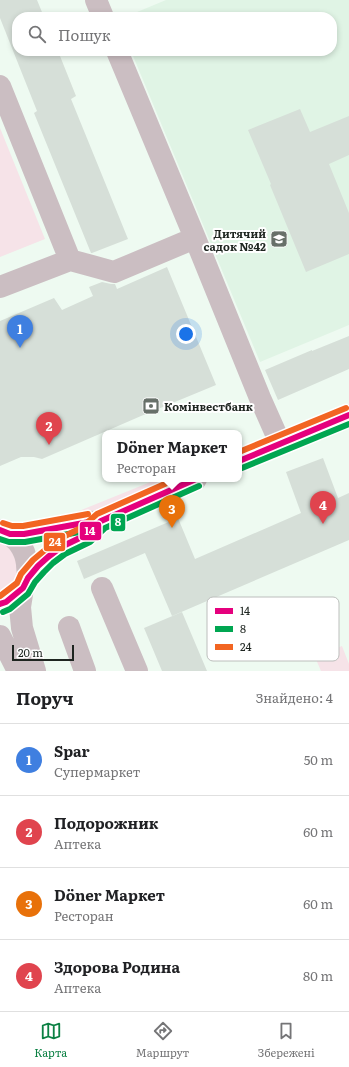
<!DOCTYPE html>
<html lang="uk">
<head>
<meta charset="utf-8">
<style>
  body { margin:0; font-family:Literata,serif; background:#f6f6f6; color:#202124 }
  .scale { position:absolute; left:12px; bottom:10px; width:62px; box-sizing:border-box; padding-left:4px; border:2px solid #1e2520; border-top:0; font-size:11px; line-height:14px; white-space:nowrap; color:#1e2520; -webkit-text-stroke:3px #fff; paint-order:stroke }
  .you { position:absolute; left:186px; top:334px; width:14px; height:14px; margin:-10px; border:3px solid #fff; border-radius:50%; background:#1a73e8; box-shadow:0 0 0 6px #1a73e833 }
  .badge { display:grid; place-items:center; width:26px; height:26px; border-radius:50%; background:#0b8043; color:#fff; font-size:13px; font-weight:700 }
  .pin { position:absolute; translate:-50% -33px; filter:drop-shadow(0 1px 2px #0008) }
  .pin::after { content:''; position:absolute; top:21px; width:14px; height:12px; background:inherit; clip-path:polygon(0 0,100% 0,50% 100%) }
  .popup { position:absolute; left:102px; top:430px; width:140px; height:52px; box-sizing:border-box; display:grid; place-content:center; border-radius:8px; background:#fff; filter:drop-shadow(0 1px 3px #0005); font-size:13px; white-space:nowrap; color:#757577 }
  .popup b { font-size:15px; color:#202124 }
  .popup::after { content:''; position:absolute; left:50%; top:100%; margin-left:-8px; border:8px solid transparent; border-top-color:#fff }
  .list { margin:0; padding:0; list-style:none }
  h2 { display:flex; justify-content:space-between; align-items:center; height:52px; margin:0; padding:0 16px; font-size:17px }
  h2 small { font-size:13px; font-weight:400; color:#757577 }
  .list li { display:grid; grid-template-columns:26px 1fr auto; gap:12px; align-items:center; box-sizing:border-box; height:72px; padding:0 16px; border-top:1px solid #e0e0e0 }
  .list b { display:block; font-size:15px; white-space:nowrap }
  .list p { margin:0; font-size:13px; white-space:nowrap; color:#757577 }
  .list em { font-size:13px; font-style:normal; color:#757577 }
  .icon { flex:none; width:22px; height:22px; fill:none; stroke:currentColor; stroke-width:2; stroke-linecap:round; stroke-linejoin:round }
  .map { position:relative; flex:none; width:349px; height:671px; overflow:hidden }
  .search { position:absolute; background:#fff; box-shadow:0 2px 6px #0003; left:12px; right:12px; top:12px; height:44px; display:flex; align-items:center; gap:10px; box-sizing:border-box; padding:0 14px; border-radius:16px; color:#757577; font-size:15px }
  .sheet { height:340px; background:#fff }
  nav { display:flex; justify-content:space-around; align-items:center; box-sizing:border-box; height:56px; border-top:1px solid #e0e0e0; background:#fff; font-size:11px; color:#757577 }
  nav a { display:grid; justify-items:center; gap:2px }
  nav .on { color:#0b8043 }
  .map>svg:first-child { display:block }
  .built { fill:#e0f4e5 }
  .green { fill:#f6e3e8 }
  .building { fill:#d6dfd8 }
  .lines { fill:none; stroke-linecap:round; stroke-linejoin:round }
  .minor { stroke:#cbbec2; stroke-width:22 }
  .bus-1-casing { stroke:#fff; stroke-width:9 }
  .bus-2-casing { stroke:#fff; stroke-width:9 }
  .bus-3-casing { stroke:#fff; stroke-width:9 }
  .bus-1 { stroke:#e5007d; stroke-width:6 }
  .bus-2 { stroke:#00a651; stroke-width:6 }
  .bus-3 { stroke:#f26522; stroke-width:6 }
  .labels { text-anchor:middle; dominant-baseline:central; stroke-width:4; stroke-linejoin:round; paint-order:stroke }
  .poi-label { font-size:11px; font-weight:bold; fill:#1e2520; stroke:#fff; text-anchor:end }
  .key { fill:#fff; stroke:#bcbebc; stroke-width:1 }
  .key-label { font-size:11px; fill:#1e2520 }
  .line-badge { stroke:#fff; stroke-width:1.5 }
  .badge-label { font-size:11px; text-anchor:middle; font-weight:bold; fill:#fff }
</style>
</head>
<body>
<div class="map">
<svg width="349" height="671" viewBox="0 0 349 671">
  <rect width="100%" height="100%" fill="#eefaf1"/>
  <path class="built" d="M166,0H349V325L260,362L131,51H332V17H125Z"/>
  <path class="green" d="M0,128L45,239L0,257Z
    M158,479H173L61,524L59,519Z
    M0,542C18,550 23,570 11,585C8,589 4,591 0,593Z
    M342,646L349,664V671H321L315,657Z"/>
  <path class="building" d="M0,0H37L44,17H17V51H58L76,96L71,99L128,239L92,253H91L34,113L37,111L0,18Z
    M300,109L310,132L349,116V155L329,164L349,213V254L306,272L270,185L271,184L248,130Z
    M167,267L216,385L141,416L42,459L34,457H21L0,466V321L54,298L62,310L93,296L89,287L102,282L111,284H115L117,289Z
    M349,336V369L278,400L265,370L312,350V351Z
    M323,458L338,498L349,493V540L172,616L145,553L84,579L77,561L178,518L195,559L301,513L286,472Z
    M182,612L207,671H162L144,628Z"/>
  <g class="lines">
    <path class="minor" d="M96,0L103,17
      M117,51L195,238L260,398L280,443
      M0,86L70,260
      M0,287L70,260L114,272L195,238
      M239,461L349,415
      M0,530C16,536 25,547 27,564C27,568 28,573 28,577C26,590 11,600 0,604
      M10,534C35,534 57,526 82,523C88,522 95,522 101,521
      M28,578L38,566L48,557L61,547L86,535L101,521L196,479
      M23,588L20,607L22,628L35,671
      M102,588L137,671
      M69,627L85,671
      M0,636L18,671"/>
    <g class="bus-1-casing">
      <path id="bus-1" d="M239,461L349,415
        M0,530L10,534H24L89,522
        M0,604L6,602L23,588L28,578L38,566L48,557L61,547L86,535L101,521L196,479"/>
    </g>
    <g class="bus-2-casing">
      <path id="bus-2" d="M242,468L349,424
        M0,539L9,542H25L90,530
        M3,612L10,609L28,594L35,582L44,572L53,563L65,554L90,542L105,528L199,486"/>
    </g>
    <g class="bus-3-casing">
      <path id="bus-3" d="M239,452L346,408
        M3,523L12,526H23L88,514
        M0,596L17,583L21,574L33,560L57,540L81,528L97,514L176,479"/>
    </g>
    <use href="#bus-1" class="bus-1"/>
    <use href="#bus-2" class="bus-2"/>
    <use href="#bus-3" class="bus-3"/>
  </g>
  <defs>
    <g id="school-square" transform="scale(0.9)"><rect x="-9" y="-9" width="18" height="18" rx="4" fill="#677069" stroke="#fff"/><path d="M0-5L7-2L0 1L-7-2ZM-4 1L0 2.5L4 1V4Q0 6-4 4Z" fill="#fff"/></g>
    <g id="bank-square" transform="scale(0.9)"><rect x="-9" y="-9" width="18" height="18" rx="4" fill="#677069" stroke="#fff"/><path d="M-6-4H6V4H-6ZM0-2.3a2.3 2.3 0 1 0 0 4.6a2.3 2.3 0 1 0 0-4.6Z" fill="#fff"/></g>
  </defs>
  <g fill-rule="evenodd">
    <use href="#school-square" x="279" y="239"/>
    <use href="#bank-square" x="151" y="406"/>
  </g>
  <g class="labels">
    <g class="poi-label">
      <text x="266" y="233">Дитячий<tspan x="266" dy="13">садок №42</tspan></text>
      <text x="164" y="406" text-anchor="start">Комінвестбанк</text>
    </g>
  </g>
  <rect x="207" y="597" width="132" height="64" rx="6" class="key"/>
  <rect x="215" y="608" width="18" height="6" fill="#e5007d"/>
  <rect x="215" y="626" width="18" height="6" fill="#00a651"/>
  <rect x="215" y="644" width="18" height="6" fill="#f26522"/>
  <g class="key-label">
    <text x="240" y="615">14</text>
    <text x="240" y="633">8</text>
    <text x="240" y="651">24</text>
  </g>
  <g class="line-badge">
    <rect x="110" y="513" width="16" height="19" rx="4" fill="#00a651"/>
    <rect x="79" y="521" width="23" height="20" rx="4" fill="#e5007d"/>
    <rect x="43" y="532" width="23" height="20" rx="4" fill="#f26522"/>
  </g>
  <g class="badge-label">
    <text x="118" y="526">8</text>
    <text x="90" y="535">14</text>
    <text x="55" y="546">24</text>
  </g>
</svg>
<div class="scale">20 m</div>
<div class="you"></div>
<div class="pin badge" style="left:20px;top:348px;background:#3f7fe0">1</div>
<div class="pin badge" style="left:49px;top:445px;background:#e0444e">2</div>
<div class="pin badge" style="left:172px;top:528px;background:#e8710a">3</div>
<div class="popup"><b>Döner Маркет</b>Ресторан</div>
<div class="pin badge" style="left:323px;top:524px;background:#e0444e">4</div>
<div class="search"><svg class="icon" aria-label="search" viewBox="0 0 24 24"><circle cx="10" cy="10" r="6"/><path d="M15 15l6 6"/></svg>Пошук</div>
</div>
<section class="sheet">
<h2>Поруч<small>Знайдено: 4</small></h2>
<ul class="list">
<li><span class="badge" style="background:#3f7fe0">1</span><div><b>Spar</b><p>Супермаркет</p></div><em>50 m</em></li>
<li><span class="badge" style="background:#e0444e">2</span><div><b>Подорожник</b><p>Аптека</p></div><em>60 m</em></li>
<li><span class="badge" style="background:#e8710a">3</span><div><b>Döner Маркет</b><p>Ресторан</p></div><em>60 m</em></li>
<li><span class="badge" style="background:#e0444e">4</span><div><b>Здорова Родина</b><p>Аптека</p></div><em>80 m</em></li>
</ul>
</section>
<nav>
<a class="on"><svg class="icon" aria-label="map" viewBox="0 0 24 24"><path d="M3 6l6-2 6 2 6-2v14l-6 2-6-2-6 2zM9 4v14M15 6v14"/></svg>Карта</a>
<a><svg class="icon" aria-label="directions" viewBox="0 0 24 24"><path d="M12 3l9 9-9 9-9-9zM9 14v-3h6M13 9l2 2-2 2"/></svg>Маршрут</a>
<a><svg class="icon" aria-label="saved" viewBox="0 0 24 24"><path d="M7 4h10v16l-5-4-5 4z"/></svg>Збережені</a>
</nav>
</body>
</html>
